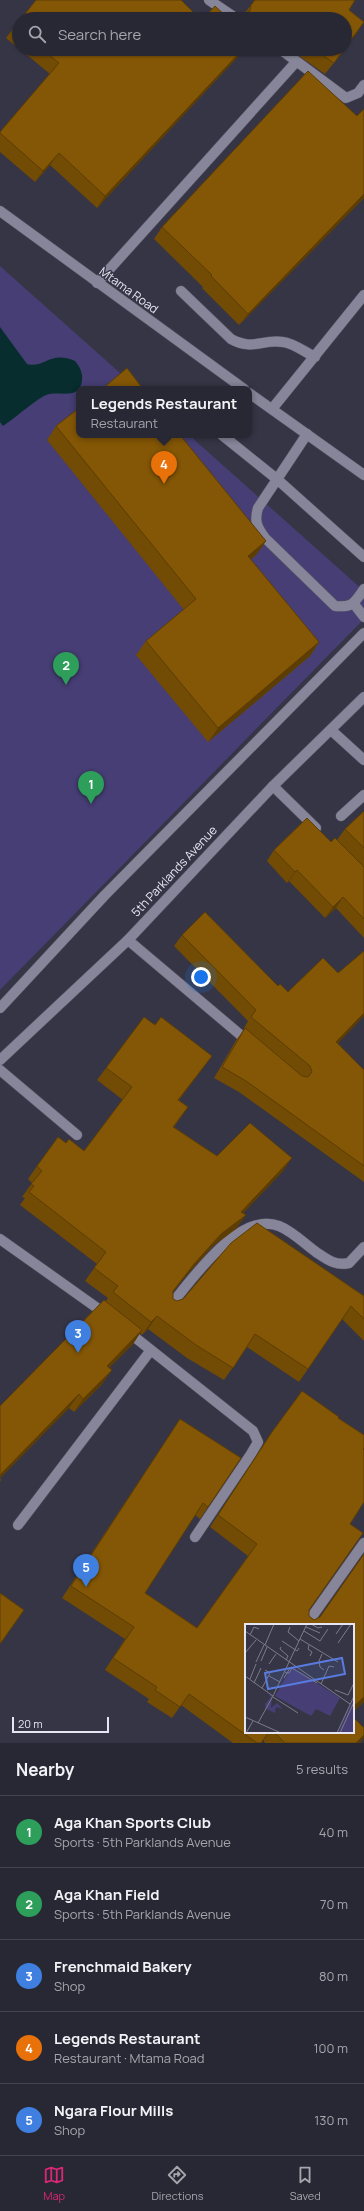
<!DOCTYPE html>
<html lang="en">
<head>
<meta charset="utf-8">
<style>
  body { margin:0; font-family:Manrope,sans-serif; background:#343440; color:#f1f3f6 }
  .scale { position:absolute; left:12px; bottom:10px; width:97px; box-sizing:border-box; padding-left:4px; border:2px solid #e6e5f1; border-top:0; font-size:11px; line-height:14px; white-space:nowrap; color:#e6e5f1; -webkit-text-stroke:3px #363546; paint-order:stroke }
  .you { position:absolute; left:201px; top:977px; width:14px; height:14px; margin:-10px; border:3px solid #fff; border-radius:50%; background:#1a73e8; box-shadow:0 0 0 6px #1a73e833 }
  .badge { display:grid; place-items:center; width:26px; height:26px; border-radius:50%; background:#db2777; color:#fff; font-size:13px; font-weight:700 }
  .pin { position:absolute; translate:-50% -33px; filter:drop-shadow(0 1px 2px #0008) }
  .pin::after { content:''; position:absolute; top:21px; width:14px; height:12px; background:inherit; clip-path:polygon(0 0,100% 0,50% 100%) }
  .popup { position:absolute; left:76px; top:386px; width:176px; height:52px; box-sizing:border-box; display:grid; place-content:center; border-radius:8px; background:#282834; filter:drop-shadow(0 1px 3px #0005); font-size:13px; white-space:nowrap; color:#a5a6ac }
  .popup b { font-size:15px; color:#f1f3f6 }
  .popup::after { content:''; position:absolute; left:50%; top:100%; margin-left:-8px; border:8px solid transparent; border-top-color:#282834 }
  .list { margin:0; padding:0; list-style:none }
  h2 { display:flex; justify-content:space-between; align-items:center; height:52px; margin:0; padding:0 16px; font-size:17px }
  h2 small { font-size:13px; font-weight:400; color:#a5a6ac }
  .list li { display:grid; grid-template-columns:26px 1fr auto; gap:12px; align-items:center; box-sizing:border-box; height:72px; padding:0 16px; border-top:1px solid #44444f }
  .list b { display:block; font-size:15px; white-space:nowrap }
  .list p { margin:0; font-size:13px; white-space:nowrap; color:#a5a6ac }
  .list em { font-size:13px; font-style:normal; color:#a5a6ac }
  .icon { flex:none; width:22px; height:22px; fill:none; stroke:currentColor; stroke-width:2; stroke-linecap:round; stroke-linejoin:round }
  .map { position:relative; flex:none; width:364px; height:1743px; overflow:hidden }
  .search { position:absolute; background:#282834; box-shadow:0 1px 3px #0004; left:12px; right:12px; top:12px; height:44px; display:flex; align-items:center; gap:10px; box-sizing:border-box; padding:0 14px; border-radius:22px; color:#a5a6ac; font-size:15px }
  .sheet { height:412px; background:#282834 }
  nav { display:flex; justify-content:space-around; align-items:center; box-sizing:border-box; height:56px; border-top:1px solid #44444f; background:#282834; font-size:11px; color:#a5a6ac }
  nav a { display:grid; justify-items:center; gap:2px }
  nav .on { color:#db2777 }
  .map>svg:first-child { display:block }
  .green { fill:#463e74 }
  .water { fill:#072d2e }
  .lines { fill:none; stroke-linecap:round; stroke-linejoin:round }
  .lane-casing { stroke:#565463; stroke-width:11 }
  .street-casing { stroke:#565463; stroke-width:11 }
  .lane { stroke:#868599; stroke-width:10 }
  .street { stroke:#868599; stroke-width:10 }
  .wall { fill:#724b05 }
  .shaded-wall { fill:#5c3d04 }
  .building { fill:#845706; stroke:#5c3d04 }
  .labels { text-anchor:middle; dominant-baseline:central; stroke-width:3; stroke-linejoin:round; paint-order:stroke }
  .street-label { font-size:12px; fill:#e6e5f1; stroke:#363546 }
  .inset-road { fill:none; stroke:#7c7b8a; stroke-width:1 }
  .view { fill:#597be0; fill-opacity:0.15; stroke:#597be0; stroke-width:2 }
  .inset-edge { fill:none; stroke:#e6e5f1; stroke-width:2 }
</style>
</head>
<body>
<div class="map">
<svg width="364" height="1743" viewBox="0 0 364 1743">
  <rect width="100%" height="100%" fill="#363546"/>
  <path class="green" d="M0,266L138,389H79V435H189L364,591V619L0,990Z"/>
  <path class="water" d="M0,327L27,364C45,369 49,350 75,361C80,367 83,373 82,381C79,401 59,390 46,395C35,400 14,419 3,426L0,422Z"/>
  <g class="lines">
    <g class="lane-casing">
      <path id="lane" d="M209,0L237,19
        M280,49L346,98L358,93L364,85
        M97,283L296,62
        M181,291L231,339C253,351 261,339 283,342C293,343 305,352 315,357
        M272,409L364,295
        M307,434L258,508C254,521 257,527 265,538L335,606C353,608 355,602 364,589
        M222,435L278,480L364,557
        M354,604L364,617
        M331,730L364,760
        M273,786L316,828
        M341,816L364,795
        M128,940L250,1043
        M0,1008L105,895L364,633
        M0,1070L77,1135
        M0,1239L107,1315
        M169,1307C191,1281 239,1210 279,1226C292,1231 305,1244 316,1252C328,1260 335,1266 349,1263L364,1247
        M127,1331L253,1431L258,1442L251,1454L195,1537
        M18,1525L151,1350"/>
    </g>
    <g class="street-casing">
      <path id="street" d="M0,211L244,389
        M249,393L364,475
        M0,1060L128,940L273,786L364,697
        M306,1625L364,1543"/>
    </g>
    <use href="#lane" class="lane"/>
    <use href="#street" class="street"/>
  </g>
  <path class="wall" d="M255,0L349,10L356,34L345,19H240Z
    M19,21V49L6,38Z
    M20,49H245L97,208L50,165L35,182L0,152V132L50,74Z
    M289,49H345L325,74Z
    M364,198L239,325L202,288L203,287L154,239L162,227Z
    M56,426L266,541L256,555L250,560L319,642L310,656L208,742L136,655L146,641L184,610L47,440Z
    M364,811V938L336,908L325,918L289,881L287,883L267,861L274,850L331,842L337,840L345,829Z
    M182,935L278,986L338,1043L364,1070V1182L239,1092L214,1078L237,1039L244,1029V1028L248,1021L174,946Z
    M106,1068H203L179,1100L188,1107L174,1127L217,1156L283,1171L243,1213L237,1228L213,1246L185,1277L173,1292V1299L177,1301L364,1296V1341L342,1319L299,1382L247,1347L224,1380L187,1358L148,1329L142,1335L140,1333L133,1344L109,1368L112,1370L102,1384L74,1412L69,1408L0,1478L1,1480L0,1482V1406L106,1301L108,1298L85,1281L97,1264L20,1205L25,1198L22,1197L32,1183L28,1179L37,1166L66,1143L84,1151L123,1100L97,1080Z
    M338,1418L363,1449L350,1524L309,1610V1616L314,1620L320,1617L364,1554V1702L353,1712L246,1732H353L364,1737L360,1743H265L263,1740L261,1743H233L181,1705L172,1718L147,1702L149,1699L105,1670L125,1639L62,1598L180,1419L241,1458L200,1519L195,1515L145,1593L197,1628L248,1556L210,1527L264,1444L272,1432Z"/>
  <path class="shaded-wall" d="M364,22L356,34L345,48Z
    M243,49H245L97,208L105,196Z
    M59,153L50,165L35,182L43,171Z
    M364,194V198L239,325L248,314Z
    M266,541L256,555L238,570L248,556Z
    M319,642L310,656L208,742L218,728Z
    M297,870L289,881L287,883L295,872Z
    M343,897L336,908L325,918L333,907Z
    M364,1013V1016L329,1053L336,1042Z
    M212,1056L203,1068L169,1113L178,1100Z
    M292,1158L283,1171L232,1225L241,1212Z
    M246,1215L237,1228L213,1246L185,1277L164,1303L173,1291L194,1264L221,1234Z
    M157,1316L148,1329L142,1335L151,1322Z
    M142,1330L133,1344L98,1379L107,1366Z
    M112,1370L102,1384L74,1412L83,1399Z
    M79,1394L69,1408L0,1478V1475Z
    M364,1697V1702L353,1712V1707Z
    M364,1735V1737L360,1743H356Z"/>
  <path class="building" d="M36,0H181L200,19H21Z
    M255,0H355L349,10L364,22L345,48V19H272L271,18V19H240L244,14L250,11L251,5Z
    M215,6L229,19H203Z
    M19,21V30L15,26Z
    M42,49H243L105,196L59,153L43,171L0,133V132L59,63Z
    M314,49H344L334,63Z
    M308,71L357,116L364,109V194L248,314L211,276L212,275L162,227Z
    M127,368L143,389H102Z
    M79,408V435H180L266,541L248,556L319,642L218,728L146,641L196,599L56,426Z
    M364,811V848L345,829Z
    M307,818L331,842L335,838L364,867V919L343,897L333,907L297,870L295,872L274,850Z
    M205,912L278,986L280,984L288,992L323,958L338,973L364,951V1013L336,1042L364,1070V1166L246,1081L222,1067L245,1028L302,1076L308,1077L312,1072L310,1066L251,1017L256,1010L182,935Z
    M144,1017L155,1025L161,1017L212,1056L178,1100L188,1107L173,1127L217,1156L250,1123L292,1158L241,1212L246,1215L221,1234L194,1264L173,1291V1299L177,1301L183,1299L231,1243L257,1223L364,1296V1319L351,1306L308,1369L255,1334L233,1368L196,1345L157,1316L151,1322L113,1292L118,1286L94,1268L106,1252L29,1192L34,1186L31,1184L42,1171L37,1166L58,1137L66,1143L69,1139L84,1151L132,1087L106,1068Z
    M104,1300L142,1330L107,1366L112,1370L83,1399L79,1394L0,1475V1406Z
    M302,1391L339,1417L338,1418L364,1435V1448L363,1449L364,1450V1502L350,1524L363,1533L309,1610V1616L314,1620L320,1617L364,1554V1697L353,1707V1625H246V1732H269L261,1743H257L189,1694L180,1707L155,1690L157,1687L113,1658L134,1627L71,1586L180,1419L241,1458L208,1507L203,1503L145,1593L197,1628L257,1544L218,1515L272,1432Z
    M0,1593L24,1610L0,1644Z
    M353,1717L364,1728V1735L356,1743H285L274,1732H353Z"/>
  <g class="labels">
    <g class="street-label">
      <text transform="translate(129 290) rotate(36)">Mtama Road</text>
      <text transform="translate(174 871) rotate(-47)">5th Parklands Avenue</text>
    </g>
  </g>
  <g transform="translate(245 1624)">
    <rect width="109" height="109" fill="#363546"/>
    <path d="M47,43L95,74L85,92L71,85L66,92L30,72ZM24,71H27L26,84L32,79L38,85L31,83L30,89L21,85L20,80L26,73ZM109,73V109H93Z" fill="#463e74"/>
    <path class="inset-road" d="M66,0L73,4L77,3M45,3L43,8L54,17M61,3L75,9M0,7L105,80M59,7L75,17L83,5M91,10L98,0M5,11L9,3L14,5M55,15L93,38M37,17L52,27L54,24M93,19L106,0M20,21L29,0M64,21L63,25L67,28L65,32M36,23L35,25L43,32L41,36M0,29L11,16M77,30L74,37L75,43L79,46M16,37L22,23M11,38L19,21M24,40L31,30M47,44L72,59M0,52L28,72M24,52L35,58M39,54L45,44H47L44,49H42L40,48M5,55L11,40M9,59L16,44M76,60L84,42L89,43M17,64L25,49L20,46M90,66L103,71L109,59M28,73L53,89M0,93L36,109M13,99L28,72L62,0M1,109L8,97M92,109L109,72M95,109L109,78"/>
    <path class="view" d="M97,34L100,50L23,65L20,49Z"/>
    <rect width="109" height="109" class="inset-edge"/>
  </g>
</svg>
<div class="scale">20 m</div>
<div class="you"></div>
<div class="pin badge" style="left:91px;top:804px;background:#2e9e5b">1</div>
<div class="pin badge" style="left:66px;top:685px;background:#2e9e5b">2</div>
<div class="pin badge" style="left:78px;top:1353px;background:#3f7fe0">3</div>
<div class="pin badge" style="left:164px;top:484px;background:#e8710a">4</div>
<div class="popup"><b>Legends Restaurant</b>Restaurant</div>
<div class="pin badge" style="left:86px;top:1587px;background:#3f7fe0">5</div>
<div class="search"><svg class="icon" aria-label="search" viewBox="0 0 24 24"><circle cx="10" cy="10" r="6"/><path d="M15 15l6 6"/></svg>Search here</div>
</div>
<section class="sheet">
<h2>Nearby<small>5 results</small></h2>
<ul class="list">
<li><span class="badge" style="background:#2e9e5b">1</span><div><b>Aga Khan Sports Club</b><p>Sports · 5th Parklands Avenue</p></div><em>40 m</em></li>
<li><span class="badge" style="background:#2e9e5b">2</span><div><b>Aga Khan Field</b><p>Sports · 5th Parklands Avenue</p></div><em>70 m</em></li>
<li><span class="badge" style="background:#3f7fe0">3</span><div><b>Frenchmaid Bakery</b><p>Shop</p></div><em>80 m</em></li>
<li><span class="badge" style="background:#e8710a">4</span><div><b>Legends Restaurant</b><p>Restaurant · Mtama Road</p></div><em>100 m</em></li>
<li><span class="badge" style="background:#3f7fe0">5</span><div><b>Ngara Flour Mills</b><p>Shop</p></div><em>130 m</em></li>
</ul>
</section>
<nav>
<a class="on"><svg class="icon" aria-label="map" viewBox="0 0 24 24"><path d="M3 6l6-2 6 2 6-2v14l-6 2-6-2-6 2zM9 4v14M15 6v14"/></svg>Map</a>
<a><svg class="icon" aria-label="directions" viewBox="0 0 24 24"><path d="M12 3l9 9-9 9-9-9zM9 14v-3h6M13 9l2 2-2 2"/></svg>Directions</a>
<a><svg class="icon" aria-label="saved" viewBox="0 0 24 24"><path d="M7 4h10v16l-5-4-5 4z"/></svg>Saved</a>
</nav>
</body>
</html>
